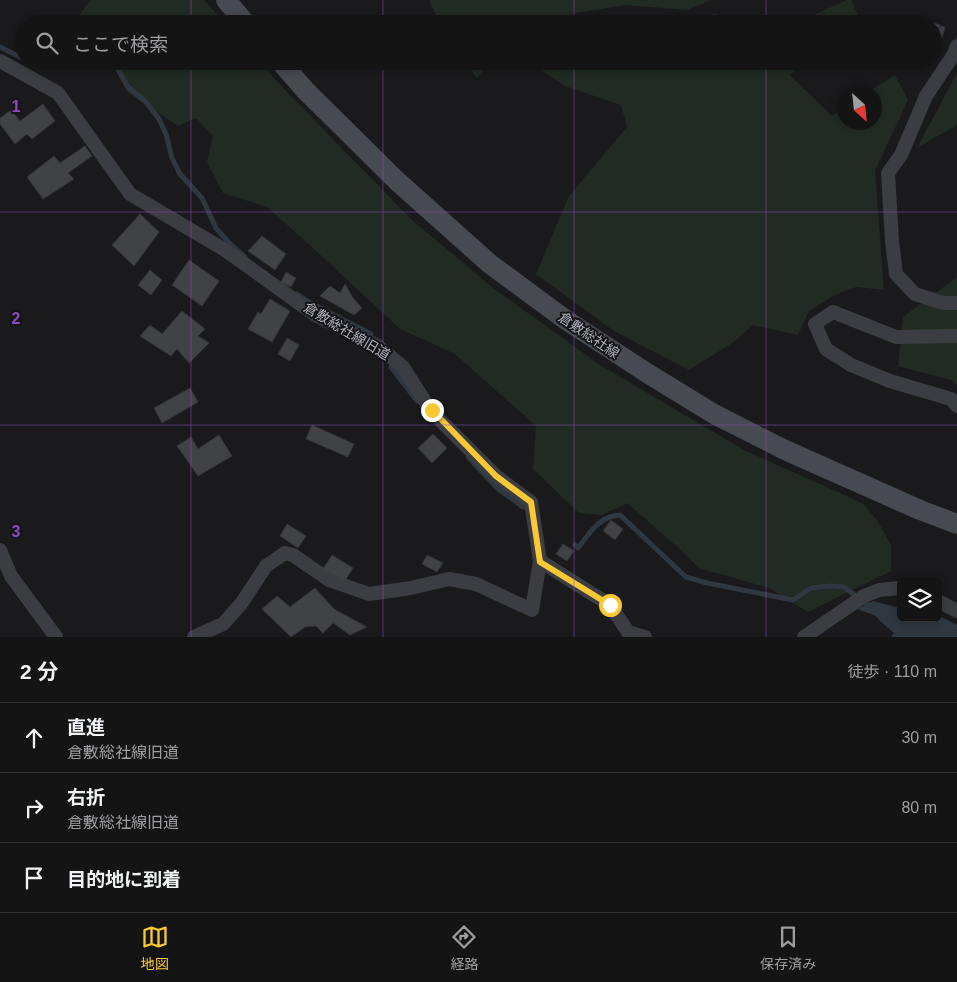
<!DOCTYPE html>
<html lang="ja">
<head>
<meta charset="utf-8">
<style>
  body { margin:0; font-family:Arial,"Noto Sans JP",sans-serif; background:#212122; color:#f1f3f6 }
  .controls { position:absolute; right:15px; bottom:15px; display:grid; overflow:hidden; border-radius:8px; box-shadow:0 2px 8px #0003 }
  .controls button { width:45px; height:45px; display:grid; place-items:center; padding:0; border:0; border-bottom:1px solid #333334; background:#141415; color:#f1f3f6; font:25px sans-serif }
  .compass { position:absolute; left:837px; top:85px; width:45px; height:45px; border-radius:50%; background:#141415; box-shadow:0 2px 8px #0003; rotate:153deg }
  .stop { position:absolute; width:15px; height:15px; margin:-11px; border:4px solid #f9c935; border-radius:50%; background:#fff }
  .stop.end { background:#f9c935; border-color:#fff; box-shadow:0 1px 5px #0008 }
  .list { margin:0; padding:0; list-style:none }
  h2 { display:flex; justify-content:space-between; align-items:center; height:65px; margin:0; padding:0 20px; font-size:21px }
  h2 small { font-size:16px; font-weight:400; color:#9d9ea0 }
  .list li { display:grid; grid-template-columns:32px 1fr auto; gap:15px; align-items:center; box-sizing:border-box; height:70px; padding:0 20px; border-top:1px solid #333334 }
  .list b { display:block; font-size:19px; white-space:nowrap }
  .list p { margin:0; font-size:16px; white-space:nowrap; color:#9d9ea0 }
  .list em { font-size:16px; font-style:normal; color:#9d9ea0 }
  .icon { flex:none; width:28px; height:28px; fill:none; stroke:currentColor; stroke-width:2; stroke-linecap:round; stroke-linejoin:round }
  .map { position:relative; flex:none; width:957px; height:637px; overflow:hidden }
  .search { position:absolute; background:#141415; box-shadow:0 2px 8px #0003; left:15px; right:15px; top:15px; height:55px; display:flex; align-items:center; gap:12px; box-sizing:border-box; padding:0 18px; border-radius:28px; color:#9d9ea0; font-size:19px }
  .sheet { height:275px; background:#141415 }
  nav { display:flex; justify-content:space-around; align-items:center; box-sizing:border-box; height:70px; border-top:1px solid #333334; background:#141415; font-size:14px; color:#9d9ea0 }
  nav a { display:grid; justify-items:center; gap:2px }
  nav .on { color:#f9c935 }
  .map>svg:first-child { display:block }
  .green { fill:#212a23 }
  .water { fill:#2f3741 }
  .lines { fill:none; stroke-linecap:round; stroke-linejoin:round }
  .stream { stroke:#2f3741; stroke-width:5 }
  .building { fill:#414246; stroke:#343438 }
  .minor { stroke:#3c3d43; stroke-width:14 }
  .secondary { stroke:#484a51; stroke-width:20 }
  .route { stroke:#f9c935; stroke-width:6 }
  .grid { fill:none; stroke:#874dbe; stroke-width:1; stroke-opacity:0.55 }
  .labels { text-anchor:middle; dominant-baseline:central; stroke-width:4; stroke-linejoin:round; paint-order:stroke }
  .street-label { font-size:14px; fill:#acafbc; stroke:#151517 }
  .grid-label { font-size:16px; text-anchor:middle; font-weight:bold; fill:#874dbe; stroke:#151517; stroke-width:4; stroke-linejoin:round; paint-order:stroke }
</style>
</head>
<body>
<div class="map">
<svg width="957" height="637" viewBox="0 0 957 637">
  <rect width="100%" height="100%" fill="#1a1a1c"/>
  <path class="green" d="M90,0H204L226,24H78L76,20Z
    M429,0H711L687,10L625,5L525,22L524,24H440Z
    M847,0H851L858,15L848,24H802L807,18Z
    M715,13L727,24H696Z
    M111,61H259L285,90L412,220L493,288L600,365L746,451L862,503L877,520L891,545V571L808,612L769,588L699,568L675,545L627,503L602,515L579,513L533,469L536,426L455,354L400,329L313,248L267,207L223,193L207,162L213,136L196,118L178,126L127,92Z
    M464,61H491L477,78Z
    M767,61L769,63L770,61H805L790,75L832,116L844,108V122H874V92H868L895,75L908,100L875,171L884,290L856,287L835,295L809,311L798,335L753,325L734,342L689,370L614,331L536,274L569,196L627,127L621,105L565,86L528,61Z
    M957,73V125L917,148Z
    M957,277V386L951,380L898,366L903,317Z"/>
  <path class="water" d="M873,601L900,608L901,618H938V615L957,625V637H891L894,633L880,621L876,616L857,609Z"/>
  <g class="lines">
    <path class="stream" d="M0,47L24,59
      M29,61L33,63L35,61
      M113,61L128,87L146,102L159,119L166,134L172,158L180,174L202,198L216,228L230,244L245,257
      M297,294L309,302L371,334
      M391,367L417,401
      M468,457L498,489L523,507
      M575,545L578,548C590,533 599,516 620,515L686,577L707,583L793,600L811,588L830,586L844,587L871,607"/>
  </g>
  <path class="building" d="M931,22L940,25L936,36L933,35V24H930Z
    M940,26L945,27L942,38L937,37Z
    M43,104L55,121L32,139L27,134L15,144L0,124V118L11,110L20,121Z
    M85,146L92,156L68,173L74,179L43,199L27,177L54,156L60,163Z
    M140,214L159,232L134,266L112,245Z
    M262,236L286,254L275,270L248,251Z
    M189,260L219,281L202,306L172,285Z
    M150,270L162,280L151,295L138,285Z
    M286,272L296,278L291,287L281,282Z
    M345,284L353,298L362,308L354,315L320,296L330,286L340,293Z
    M270,299L290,311L272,342L248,329L258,312L261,314Z
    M182,311L205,329L198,336L209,343L189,363L177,349L171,356L140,336L150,325L162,334Z
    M287,338L299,345L290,361L278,354Z
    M190,388L198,402L162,423L154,408Z
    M312,425L354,444L348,457L306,439Z
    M433,434L447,448L432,463L418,448Z
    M219,435L232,456L198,476L177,446L191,437L198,449Z
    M611,520L623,529L615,540L603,531Z
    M287,524L306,536L298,548L280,536Z
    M563,544L574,551L567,561L556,554Z
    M332,555L353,568L344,582L323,569Z
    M427,555L443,563L437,572L422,564Z
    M315,588L334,609L367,627L350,635L333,623L323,633L316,626L305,627L291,637L262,609L277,596L290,607Z"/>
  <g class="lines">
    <path class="minor" d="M957,46L954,54L926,96L901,155L888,173L892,241L896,274L915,294L943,303H957
      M0,61L58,93L130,194L225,250L317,316L378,346L403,367L431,411L496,476L531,502L540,561L610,605L628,632L645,637
      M957,336L896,337L833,312L815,324L826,349L851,365L890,381L951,399L957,406
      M0,550L11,576L56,637
      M938,601L957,611
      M194,637L223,624L241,604L266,566L285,553L293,555L329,580L369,594L411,588L449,579L476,584L532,610L540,561
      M804,637L864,596L879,590L901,588"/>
    <path class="secondary" d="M226,0L246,24
      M280,61L305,90L397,181L490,264L566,320L647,373L714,414L785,450L920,510L957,524"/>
  </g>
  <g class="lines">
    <path class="route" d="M432,410L496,476L531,502L540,562L610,605"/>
  </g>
  <path class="grid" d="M191,0V24M383,0V24M574,0V24M766,0V24M191,61V637M383,61V637M574,61V637M766,61V637M0,212H957M0,425H957"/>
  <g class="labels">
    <g class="street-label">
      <text transform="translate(347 331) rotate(31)">倉敷総社線旧道</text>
      <text transform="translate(589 335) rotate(34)">倉敷総社線</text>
    </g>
  </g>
  <g class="grid-label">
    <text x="16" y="112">1</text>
    <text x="16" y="324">2</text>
    <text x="16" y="537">3</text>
  </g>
</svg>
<div class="controls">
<button><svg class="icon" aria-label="layers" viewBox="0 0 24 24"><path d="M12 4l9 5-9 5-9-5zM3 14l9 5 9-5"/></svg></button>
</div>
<svg class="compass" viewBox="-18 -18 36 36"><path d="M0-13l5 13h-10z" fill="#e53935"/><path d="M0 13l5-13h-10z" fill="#9d9ea0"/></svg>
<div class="stop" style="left:610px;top:605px"></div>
<div class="stop end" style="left:432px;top:410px"></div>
<div class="search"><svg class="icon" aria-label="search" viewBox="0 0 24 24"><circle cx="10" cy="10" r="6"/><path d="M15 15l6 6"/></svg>ここで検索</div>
</div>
<section class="sheet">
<h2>2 分<small>徒歩 · 110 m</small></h2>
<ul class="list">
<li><svg class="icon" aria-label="ahead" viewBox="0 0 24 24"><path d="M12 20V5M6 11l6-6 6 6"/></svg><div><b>直進</b><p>倉敷総社線旧道</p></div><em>30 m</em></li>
<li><svg class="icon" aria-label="right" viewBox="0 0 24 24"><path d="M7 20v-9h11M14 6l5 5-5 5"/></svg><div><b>右折</b><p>倉敷総社線旧道</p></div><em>80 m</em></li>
<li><svg class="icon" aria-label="arrive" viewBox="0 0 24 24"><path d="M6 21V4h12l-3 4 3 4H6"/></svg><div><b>目的地に到着</b></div></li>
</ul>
</section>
<nav>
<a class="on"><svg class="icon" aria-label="map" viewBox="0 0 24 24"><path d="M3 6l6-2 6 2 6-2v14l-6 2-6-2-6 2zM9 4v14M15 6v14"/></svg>地図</a>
<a><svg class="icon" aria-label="directions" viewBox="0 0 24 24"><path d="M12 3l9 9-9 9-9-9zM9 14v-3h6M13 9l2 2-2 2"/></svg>経路</a>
<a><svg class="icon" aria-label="saved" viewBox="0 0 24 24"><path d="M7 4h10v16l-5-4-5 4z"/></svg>保存済み</a>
</nav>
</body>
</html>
